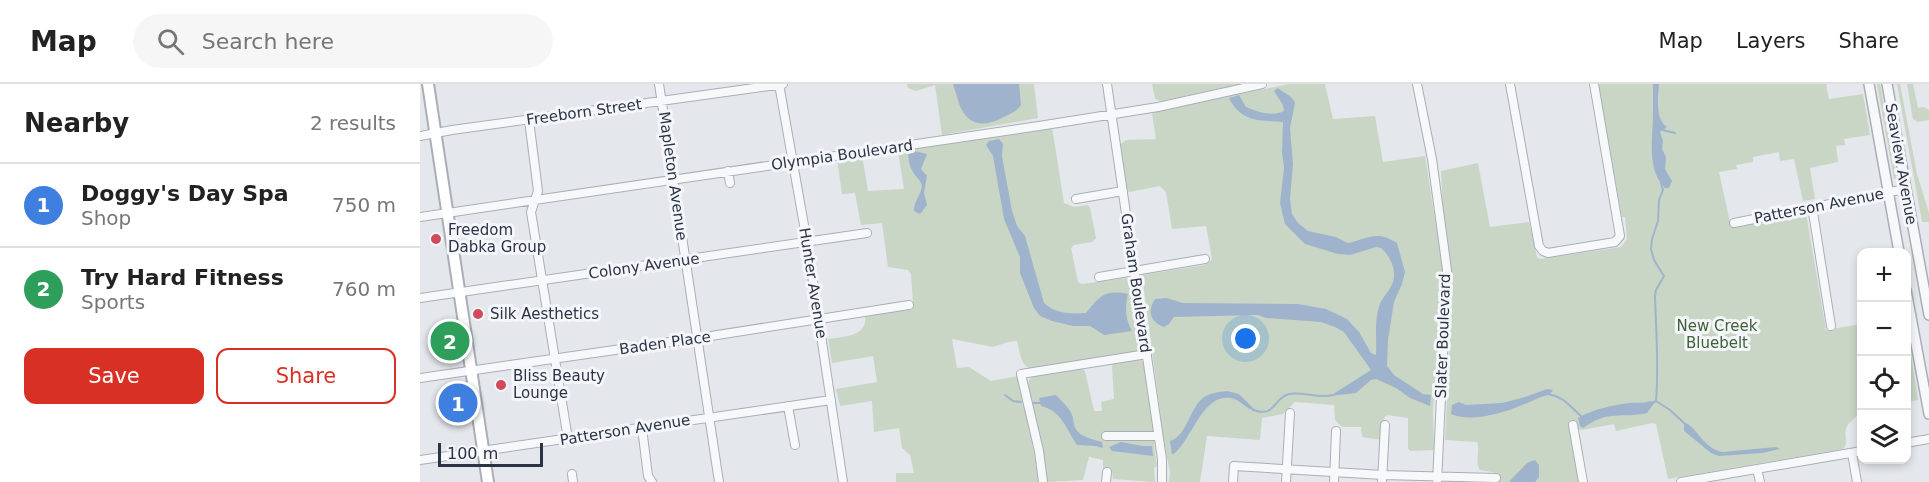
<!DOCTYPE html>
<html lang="en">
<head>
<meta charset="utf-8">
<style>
  body { margin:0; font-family:"DejaVu Sans",sans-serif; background:#f6f6f6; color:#222 }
  .controls { position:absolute; right:18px; bottom:18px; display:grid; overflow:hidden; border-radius:12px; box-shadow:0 3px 9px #0003 }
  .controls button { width:54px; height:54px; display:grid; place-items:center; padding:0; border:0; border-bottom:2px solid #e0e0e0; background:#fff; color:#222; font:30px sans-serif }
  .scale { position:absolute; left:18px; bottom:15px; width:105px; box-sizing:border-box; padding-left:6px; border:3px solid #2b3445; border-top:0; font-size:16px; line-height:21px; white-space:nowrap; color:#2b3445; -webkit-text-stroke:4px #f4f6f9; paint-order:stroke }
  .you { position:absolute; left:826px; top:255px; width:21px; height:21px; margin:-15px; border:4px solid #fff; border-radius:50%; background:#1a73e8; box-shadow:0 0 0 9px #1a73e833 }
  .badge { display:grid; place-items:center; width:39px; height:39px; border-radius:50%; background:#d93025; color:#fff; font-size:20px; font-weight:700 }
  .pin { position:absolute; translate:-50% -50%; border:3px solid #fff; box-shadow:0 2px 6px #0006 }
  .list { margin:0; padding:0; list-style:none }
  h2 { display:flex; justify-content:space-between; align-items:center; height:78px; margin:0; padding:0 24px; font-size:26px }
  h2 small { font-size:20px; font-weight:400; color:#767676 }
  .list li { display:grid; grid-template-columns:39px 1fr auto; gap:18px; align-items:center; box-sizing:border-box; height:84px; padding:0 24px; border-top:2px solid #e0e0e0 }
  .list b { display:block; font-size:22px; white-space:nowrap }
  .list p { margin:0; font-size:20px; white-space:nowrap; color:#767676 }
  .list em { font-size:20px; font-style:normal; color:#767676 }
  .actions { display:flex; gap:12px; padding:18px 24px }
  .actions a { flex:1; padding:14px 0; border:2px solid #d93025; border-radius:12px; text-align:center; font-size:21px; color:#d93025 }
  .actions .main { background:#d93025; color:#fff }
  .icon { flex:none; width:33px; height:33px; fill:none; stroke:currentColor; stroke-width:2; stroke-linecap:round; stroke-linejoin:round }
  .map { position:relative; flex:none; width:1509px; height:398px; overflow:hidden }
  header { display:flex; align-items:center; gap:36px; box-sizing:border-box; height:84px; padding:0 30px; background:#fff; border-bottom:2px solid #e0e0e0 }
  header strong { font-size:28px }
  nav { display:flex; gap:33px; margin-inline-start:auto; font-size:21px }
  .search { width:420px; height:54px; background:#f6f6f6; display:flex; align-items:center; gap:15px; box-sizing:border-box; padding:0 21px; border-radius:33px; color:#767676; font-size:22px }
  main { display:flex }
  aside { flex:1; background:#fff }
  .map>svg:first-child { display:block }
  .green { fill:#c9d6c5 }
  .water { fill:#9fb4cc }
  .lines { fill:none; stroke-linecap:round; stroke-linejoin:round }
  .stream { stroke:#9fb4cc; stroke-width:2 }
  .minor-casing { stroke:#a9aeb7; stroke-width:10 }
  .tertiary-casing { stroke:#a9aeb7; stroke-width:12 }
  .secondary-casing { stroke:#a9aeb7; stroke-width:14 }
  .minor { stroke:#f7f8fa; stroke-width:8 }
  .tertiary { stroke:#f7f8fa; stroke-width:9 }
  .secondary { stroke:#fff; stroke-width:10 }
  .poi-dot { fill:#d1495b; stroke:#f4f6f9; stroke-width:2 }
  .labels { text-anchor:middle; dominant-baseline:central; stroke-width:6; stroke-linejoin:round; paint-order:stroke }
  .street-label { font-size:15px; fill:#2b3445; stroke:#f4f6f9 }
  .poi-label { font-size:15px; fill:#2b3445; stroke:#f4f6f9; text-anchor:start }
  .park-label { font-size:15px; fill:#3f6138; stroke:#f4f6f9 }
</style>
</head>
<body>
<header>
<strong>Map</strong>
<div class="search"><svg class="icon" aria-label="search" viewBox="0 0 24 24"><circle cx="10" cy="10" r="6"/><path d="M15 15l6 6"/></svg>Search here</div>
<nav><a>Map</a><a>Layers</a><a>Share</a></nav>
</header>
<main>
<aside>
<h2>Nearby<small>2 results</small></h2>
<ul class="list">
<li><span class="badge" style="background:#3f7fe0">1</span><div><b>Doggy's Day Spa</b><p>Shop</p></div><em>750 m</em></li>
<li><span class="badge" style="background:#2e9e5b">2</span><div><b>Try Hard Fitness</b><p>Sports</p></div><em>760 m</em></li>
</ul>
<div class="actions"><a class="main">Save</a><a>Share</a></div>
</aside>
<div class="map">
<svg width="1509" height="398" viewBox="0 0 1509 398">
  <rect width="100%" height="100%" fill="#e4e7ec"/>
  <path class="green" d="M487,0H614L618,34L522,51L515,1L496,7L488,4Z
    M732,0H823L741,17L735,15Z
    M869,0H905L913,35L955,32L963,78L1005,72L1023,186L1013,328L1014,366L990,367L988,364V334L967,331L964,334L962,356L942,353L941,343H922L915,336L914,321L875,318L863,330L842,334L840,356L787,352L780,398H749L750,388L744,357L722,191L785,181L792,175L786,142L752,145L746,108L740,102L709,108L705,103L701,60L706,56L736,55L732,30L736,27Z
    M1178,0H1406L1409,15L1443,10L1450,51L1424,55L1425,61L1416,62L1418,78L1390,84L1395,115L1383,117L1374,75L1360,77L1359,68L1333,73V78L1316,81L1317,85L1299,88L1311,143L1380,128L1385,130L1387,135L1406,246L1441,240V329C1436,333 1428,338 1426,345C1424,353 1429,358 1423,365L1248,395L1236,340L1232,339L1196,347L1194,340L1162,346L1149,343L1159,398H1078L1077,389L1060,386C1054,377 1061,368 1057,358L1025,356L1033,194L1023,123L1021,87L1058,79L1070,143L1109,138L1117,173L1120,175L1201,163L1207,155L1205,133H1202Z
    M1457,0H1460L1477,95H1474Z
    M1477,0H1480L1497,90L1509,129V138H1502Z
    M1487,0H1493L1498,24L1504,23L1509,26V36L1498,38L1493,35Z
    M632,43L644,119L654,123L668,121L670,124L676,154L672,158L654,161L651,164L658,198L662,200L714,193L723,266L715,270L610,284C600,281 600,266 597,257L588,258L573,263L532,255L537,284L549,283L571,297L598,292L620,398H476V389H494L490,371L482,364L479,344L454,348L452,317L420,322L416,305L457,298L453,272L412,279L408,255C423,253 448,253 445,232L492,225L493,220L491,190L488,186L468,183L462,139L441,141L435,109L422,110L417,75L442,71L448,107L484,105L478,67Z
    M1491,270L1498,316L1487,318V271Z
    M717,274L725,279L735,346C732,354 736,372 737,382L734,384L735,398L693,395L692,387L683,386V376L669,373L663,396L626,398L608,303L609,296L615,291L662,284L665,287L674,327H682L681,318L694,315L692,282L694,278Z"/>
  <path class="water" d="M533,0H599L601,21C595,29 590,30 582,34C559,46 543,38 537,13C536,8 534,5 533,0Z
    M1233,0H1239C1238,14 1235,35 1247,43L1240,48L1243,57L1242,65L1246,73L1245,85L1252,97L1249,104H1245C1226,85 1233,54 1233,29C1233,20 1233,10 1233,0Z
    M858,4C863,9 872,11 875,19L870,44L873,80L870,115L872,130L878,139L888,147L916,153L928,159C949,154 957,146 977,159L985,188L982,200L974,218L968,256L967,282L974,291L1003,310L1011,311L1010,322L990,314L976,304L956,295L951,296L936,309L910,312L951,286L924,248L915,243L901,238L846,234L838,231L754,233L749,240L744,243C730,238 727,227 735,215L746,214L763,219L878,220L906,225L927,235L939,248L951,269L956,271C957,254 954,239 959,223C961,214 970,207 973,198C977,186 970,172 961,164L956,163L930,171L918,170L885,160L865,140L860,119L864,84L862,68L863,38C839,36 822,39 809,14L819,11L826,23C838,28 852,33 864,27L863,21L854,7Z
    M579,55L583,60L582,72L592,127L597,142L605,152L624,219C636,230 650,230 666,229C679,213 684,205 708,210C705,223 705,235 712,247L684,251L670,242H653L632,237L620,232L614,224L600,189V173L584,135L573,72L566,61L569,57Z
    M490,66L507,70L501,85L507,92L504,109L507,121L500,130L494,127C493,117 505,106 501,99C500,96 497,94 495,91C490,85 488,75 488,67Z
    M1127,305L1133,306L1129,311C1120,312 1112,318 1102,321C1083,329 1051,339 1031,330L1032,321L1039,318L1046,321L1082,319L1105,313Z
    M807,307L819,310L836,327C825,325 821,316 811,314C781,309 772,358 752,371L750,357C767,352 769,325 783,314C789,309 799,308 807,307Z
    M636,311C641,317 649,323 652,331C654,335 653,341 656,345C660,353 674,356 682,358L683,364L675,362L657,361C646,345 642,327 621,322L619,314Z
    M1230,317L1235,318L1227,329C1201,335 1189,325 1163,344L1160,342L1158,334C1174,325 1192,321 1210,319C1217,318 1222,320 1230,317Z
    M1264,338C1278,344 1282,363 1302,368L1356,363L1360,365L1342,369L1299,372L1291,369L1264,347Z
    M701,358L723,362H732L733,372L692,367L689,363Z
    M1115,376L1119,381V393L1115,398H1089L1107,379Z"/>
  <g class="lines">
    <path class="stream" d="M1243,46L1255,49
      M1128,310C1145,313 1150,323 1162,333
      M585,311L593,317L601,318
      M1236,317L1250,326L1264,339
      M613,319H622
      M1232,319L1236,317C1239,282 1236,247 1235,212L1236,206L1244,192L1234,176L1231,165L1232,155L1238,137L1239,116L1243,106L1241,99
      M833,326C856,334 853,314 869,310C883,307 898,315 913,311"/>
    <g class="minor-casing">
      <path id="minor" d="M239,0L299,398
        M359,0L387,158L423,398
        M687,0L742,375V398
        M997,0L1012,75L1027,186L1017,398
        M1090,0L1119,162L1123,167L1128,169L1195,158L1200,152L1174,0
        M109,36L118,107L111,128L148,355
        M0,52L32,46L363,0
        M308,87L310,99
        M656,115L703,107
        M1392,122L1411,242
        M0,133L619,42L738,23L842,0
        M1314,139L1485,105
        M679,193L785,175
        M0,214L447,149
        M0,294L278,254L489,221
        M368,322L375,361
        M1153,341L1163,398
        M222,344L228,392L232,398
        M686,352H738
        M1486,359L1509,355
        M1432,369L1437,398
        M0,376L411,316
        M1337,385L1340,398
        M152,390L153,398
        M623,398L619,367L601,290L727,270
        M686,398L687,388
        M813,398L814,382L963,391L1076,394
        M866,398L870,329
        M914,398L916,347
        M962,398L965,341
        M1261,398L1442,367"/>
    </g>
    <g class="tertiary-casing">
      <path id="tertiary" d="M1449,0L1479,168
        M1467,0L1509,231
        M1486,206L1509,330"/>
    </g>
    <g class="secondary-casing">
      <path id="secondary" d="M8,0L68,398"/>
    </g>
    <use href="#minor" class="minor"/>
    <use href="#tertiary" class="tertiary"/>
    <use href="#secondary" class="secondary"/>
  </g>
  <g class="poi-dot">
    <circle cx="16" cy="155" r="6"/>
    <circle cx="58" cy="230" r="6"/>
    <circle cx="81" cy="301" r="6"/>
  </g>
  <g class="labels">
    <g class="street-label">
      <text transform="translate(164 28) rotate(-8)">Freeborn Street</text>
      <text transform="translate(422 71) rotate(-8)">Olympia Boulevard</text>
      <text transform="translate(1481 80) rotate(80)">Seaview Avenue</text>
      <text transform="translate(253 92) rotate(82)">Mapleton Avenue</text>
      <text transform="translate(1399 122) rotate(-11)">Patterson Avenue</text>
      <text transform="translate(224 182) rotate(-8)">Colony Avenue</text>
      <text transform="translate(393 199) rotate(81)">Hunter Avenue</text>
      <text transform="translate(716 199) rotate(82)">Graham Boulevard</text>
      <text transform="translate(1023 252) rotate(-88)">Slater Boulevard</text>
      <text transform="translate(245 259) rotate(-8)">Baden Place</text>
      <text transform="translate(205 346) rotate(-9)">Patterson Avenue</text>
    </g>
    <g class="poi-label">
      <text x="28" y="146">Freedom<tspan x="28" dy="17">Dabka Group</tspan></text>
      <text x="70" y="230">Silk Aesthetics</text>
      <text x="93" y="292">Bliss Beauty<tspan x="93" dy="17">Lounge</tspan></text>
    </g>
    <g class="park-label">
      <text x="1297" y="242">New Creek<tspan x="1297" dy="17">Bluebelt</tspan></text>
    </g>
  </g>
</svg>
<div class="controls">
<button>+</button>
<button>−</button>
<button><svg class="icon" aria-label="locate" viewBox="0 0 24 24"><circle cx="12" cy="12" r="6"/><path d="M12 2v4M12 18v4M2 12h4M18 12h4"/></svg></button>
<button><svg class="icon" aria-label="layers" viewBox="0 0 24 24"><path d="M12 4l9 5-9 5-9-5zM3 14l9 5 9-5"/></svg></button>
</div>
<div class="scale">100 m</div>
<div class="you"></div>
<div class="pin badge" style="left:38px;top:319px;background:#3f7fe0">1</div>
<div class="pin badge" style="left:30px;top:257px;background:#2e9e5b">2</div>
</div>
</main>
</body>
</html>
